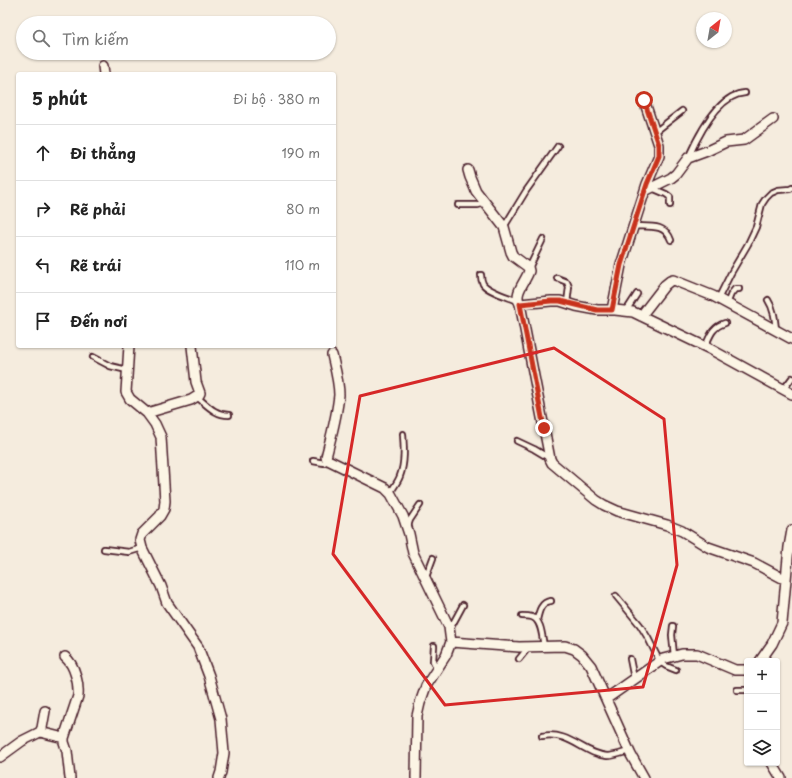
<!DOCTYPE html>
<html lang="vi">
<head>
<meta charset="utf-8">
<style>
  body { margin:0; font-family:"Playpen Sans",sans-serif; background:#f6f6f6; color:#222 }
  .controls { position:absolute; right:12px; bottom:12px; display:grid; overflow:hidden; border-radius:4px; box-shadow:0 1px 3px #0004 }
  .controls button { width:36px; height:36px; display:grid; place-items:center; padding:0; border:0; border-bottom:1px solid #e0e0e0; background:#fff; color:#222; font:20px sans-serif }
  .compass { position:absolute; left:696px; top:12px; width:36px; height:36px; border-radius:50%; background:#fff; box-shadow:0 1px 3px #0004; rotate:31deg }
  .stop { position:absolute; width:12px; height:12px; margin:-9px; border:3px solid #c8321e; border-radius:50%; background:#fff }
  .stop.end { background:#c8321e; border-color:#fff; box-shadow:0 1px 4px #0008 }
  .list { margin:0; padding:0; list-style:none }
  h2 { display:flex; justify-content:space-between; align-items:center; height:52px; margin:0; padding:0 16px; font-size:17px }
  h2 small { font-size:13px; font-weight:400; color:#767676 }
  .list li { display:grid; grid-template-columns:26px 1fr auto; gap:12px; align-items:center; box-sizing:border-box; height:56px; padding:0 16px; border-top:1px solid #e0e0e0 }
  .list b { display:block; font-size:15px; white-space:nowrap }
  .list em { font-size:13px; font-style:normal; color:#767676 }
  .icon { flex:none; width:22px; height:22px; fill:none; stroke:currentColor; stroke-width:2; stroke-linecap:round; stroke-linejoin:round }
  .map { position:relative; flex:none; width:792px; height:778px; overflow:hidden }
  .search { position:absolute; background:#fff; box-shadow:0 1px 3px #0004; left:16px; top:16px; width:320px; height:44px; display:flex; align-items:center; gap:10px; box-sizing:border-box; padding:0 14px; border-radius:22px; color:#767676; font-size:15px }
  .panel { position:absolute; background:#fff; box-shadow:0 1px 3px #0004; left:16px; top:72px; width:320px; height:276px; border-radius:4px }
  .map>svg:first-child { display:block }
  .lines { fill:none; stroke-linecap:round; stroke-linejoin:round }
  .lane-casing { stroke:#4a1f2b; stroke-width:8 }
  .street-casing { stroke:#4a1f2b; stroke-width:12 }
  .lane { stroke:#fcf5e5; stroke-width:4.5 }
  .street { stroke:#fcf5e5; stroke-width:9 }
  .route { stroke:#c8321e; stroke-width:5 }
  .marked { fill:none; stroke:#d62828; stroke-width:3; stroke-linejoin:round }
</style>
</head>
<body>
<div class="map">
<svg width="792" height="778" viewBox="0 0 792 778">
  <rect width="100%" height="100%" fill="#f5ecde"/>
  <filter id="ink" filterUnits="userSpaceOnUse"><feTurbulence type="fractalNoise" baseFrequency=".025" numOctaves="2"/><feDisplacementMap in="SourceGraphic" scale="8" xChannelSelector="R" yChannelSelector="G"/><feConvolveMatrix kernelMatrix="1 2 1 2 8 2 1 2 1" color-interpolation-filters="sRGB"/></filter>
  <g filter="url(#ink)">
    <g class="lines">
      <g class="lane-casing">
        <path id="lane" d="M655,132L682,111
          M689,156C698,136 719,94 745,93
          M652,188L666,194L670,197V205
          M458,205H478L485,203
          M633,226C648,227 665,223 671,240
          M504,227L526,191L558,146
          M529,268L543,239
          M481,275C481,277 482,282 483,284C489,292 509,297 518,301
          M557,278L567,282L569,287L567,303
          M718,299L731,273L748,244L756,227L762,204L766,198L771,193L778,190L790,189L792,188
          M768,300C774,309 775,319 776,330
          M727,304L731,294L735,289H739
          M626,311L637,294
          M705,347C710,336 712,327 725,323
          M93,357L110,366L127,370
          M783,390L792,378
          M197,397C207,405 215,415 229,415
          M517,441L534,449L549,458
          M313,461L324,463L328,460
          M390,493C393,488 398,482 400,476C405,463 404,448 403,434
          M408,526L410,520L420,505
          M104,549L129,552L142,548
          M426,577L433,558
          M616,596L640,625L648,638L660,662L666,666L676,670
          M522,616C525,616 529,616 532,617C542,620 542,638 544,646
          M537,620C539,611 541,602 551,601
          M673,626L672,635L674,656
          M450,629L463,605
          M434,646L433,661L437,669
          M519,659L528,648
          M630,659L634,679
          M737,690H747
          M542,736C570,731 583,754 607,756C615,756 622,753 629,751"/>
      </g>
      <g class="street-casing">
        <path id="street" d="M103,66L104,74
          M468,170L470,177L476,191L504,227L511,252L513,256L528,267L529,271C526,281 513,293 520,304L550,459L552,463L596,500L604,505L617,511L667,525L682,531L708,547L754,563L786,580
          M645,191L671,178L676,174L688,158L707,151L726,142L744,140L773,119
          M520,304L551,301H560L576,306L597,310H615L633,312L710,349L792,394
          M612,310L621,265L647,184L659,156V145L644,100
          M641,316L665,285L670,281L673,280L713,296L792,339
          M129,346L126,392L130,399L147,413L155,424L161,437L165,501L164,509L160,516L142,534L140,540L142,548L161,586L167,603L198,647L209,676L221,719L224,753L221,772L219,778
          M332,355C335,368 339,382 339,395C337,416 331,437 326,457L328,460L385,488L391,494L403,516L409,534L413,553L449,627L450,635L451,642L446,655L426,686L420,703L417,716L416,778
          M147,413L191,400L199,395L200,393L196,382L192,346
          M451,642L519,647L565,646L574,649L582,655L591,666L631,755L644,778
          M65,657C75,665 79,684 78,696L64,738V742L67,751L70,778
          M760,661L772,644L782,623L789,547L792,530
          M606,699L663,659L682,654H697L735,670H747
          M40,732L64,738
          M0,757L22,741L40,732L42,728L45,711
          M772,763L781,778"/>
      </g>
      <use href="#lane" class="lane"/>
      <use href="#street" class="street"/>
    </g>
  </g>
  <g class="lines" filter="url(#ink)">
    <path class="route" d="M544,428L520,304L551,301H560L597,310H612L621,265L647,184L659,156V145L644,100"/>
  </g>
  <path class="marked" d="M554,348L664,419L677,565L643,687L445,705L333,554L360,396Z"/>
</svg>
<div class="controls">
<button>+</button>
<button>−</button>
<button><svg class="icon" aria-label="layers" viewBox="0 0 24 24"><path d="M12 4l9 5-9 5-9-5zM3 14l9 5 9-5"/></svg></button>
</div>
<svg class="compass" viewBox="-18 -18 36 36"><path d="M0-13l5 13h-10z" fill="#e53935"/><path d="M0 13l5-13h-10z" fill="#767676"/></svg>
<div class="stop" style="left:644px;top:100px"></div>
<div class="stop end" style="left:544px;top:428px"></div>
<div class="search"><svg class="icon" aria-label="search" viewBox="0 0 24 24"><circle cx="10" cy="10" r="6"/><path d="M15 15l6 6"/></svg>Tìm kiếm</div>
<section class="panel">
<h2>5 phút<small>Đi bộ · 380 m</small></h2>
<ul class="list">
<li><svg class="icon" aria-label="ahead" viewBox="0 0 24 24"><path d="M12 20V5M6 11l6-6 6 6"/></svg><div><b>Đi thẳng</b></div><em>190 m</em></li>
<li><svg class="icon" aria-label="right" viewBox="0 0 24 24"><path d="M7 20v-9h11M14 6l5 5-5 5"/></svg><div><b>Rẽ phải</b></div><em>80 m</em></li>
<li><svg class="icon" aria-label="left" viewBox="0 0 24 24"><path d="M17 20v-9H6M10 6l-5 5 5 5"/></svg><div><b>Rẽ trái</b></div><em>110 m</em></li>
<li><svg class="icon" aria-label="arrive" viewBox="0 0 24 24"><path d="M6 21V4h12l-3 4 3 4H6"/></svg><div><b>Đến nơi</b></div></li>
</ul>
</section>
</div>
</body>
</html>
